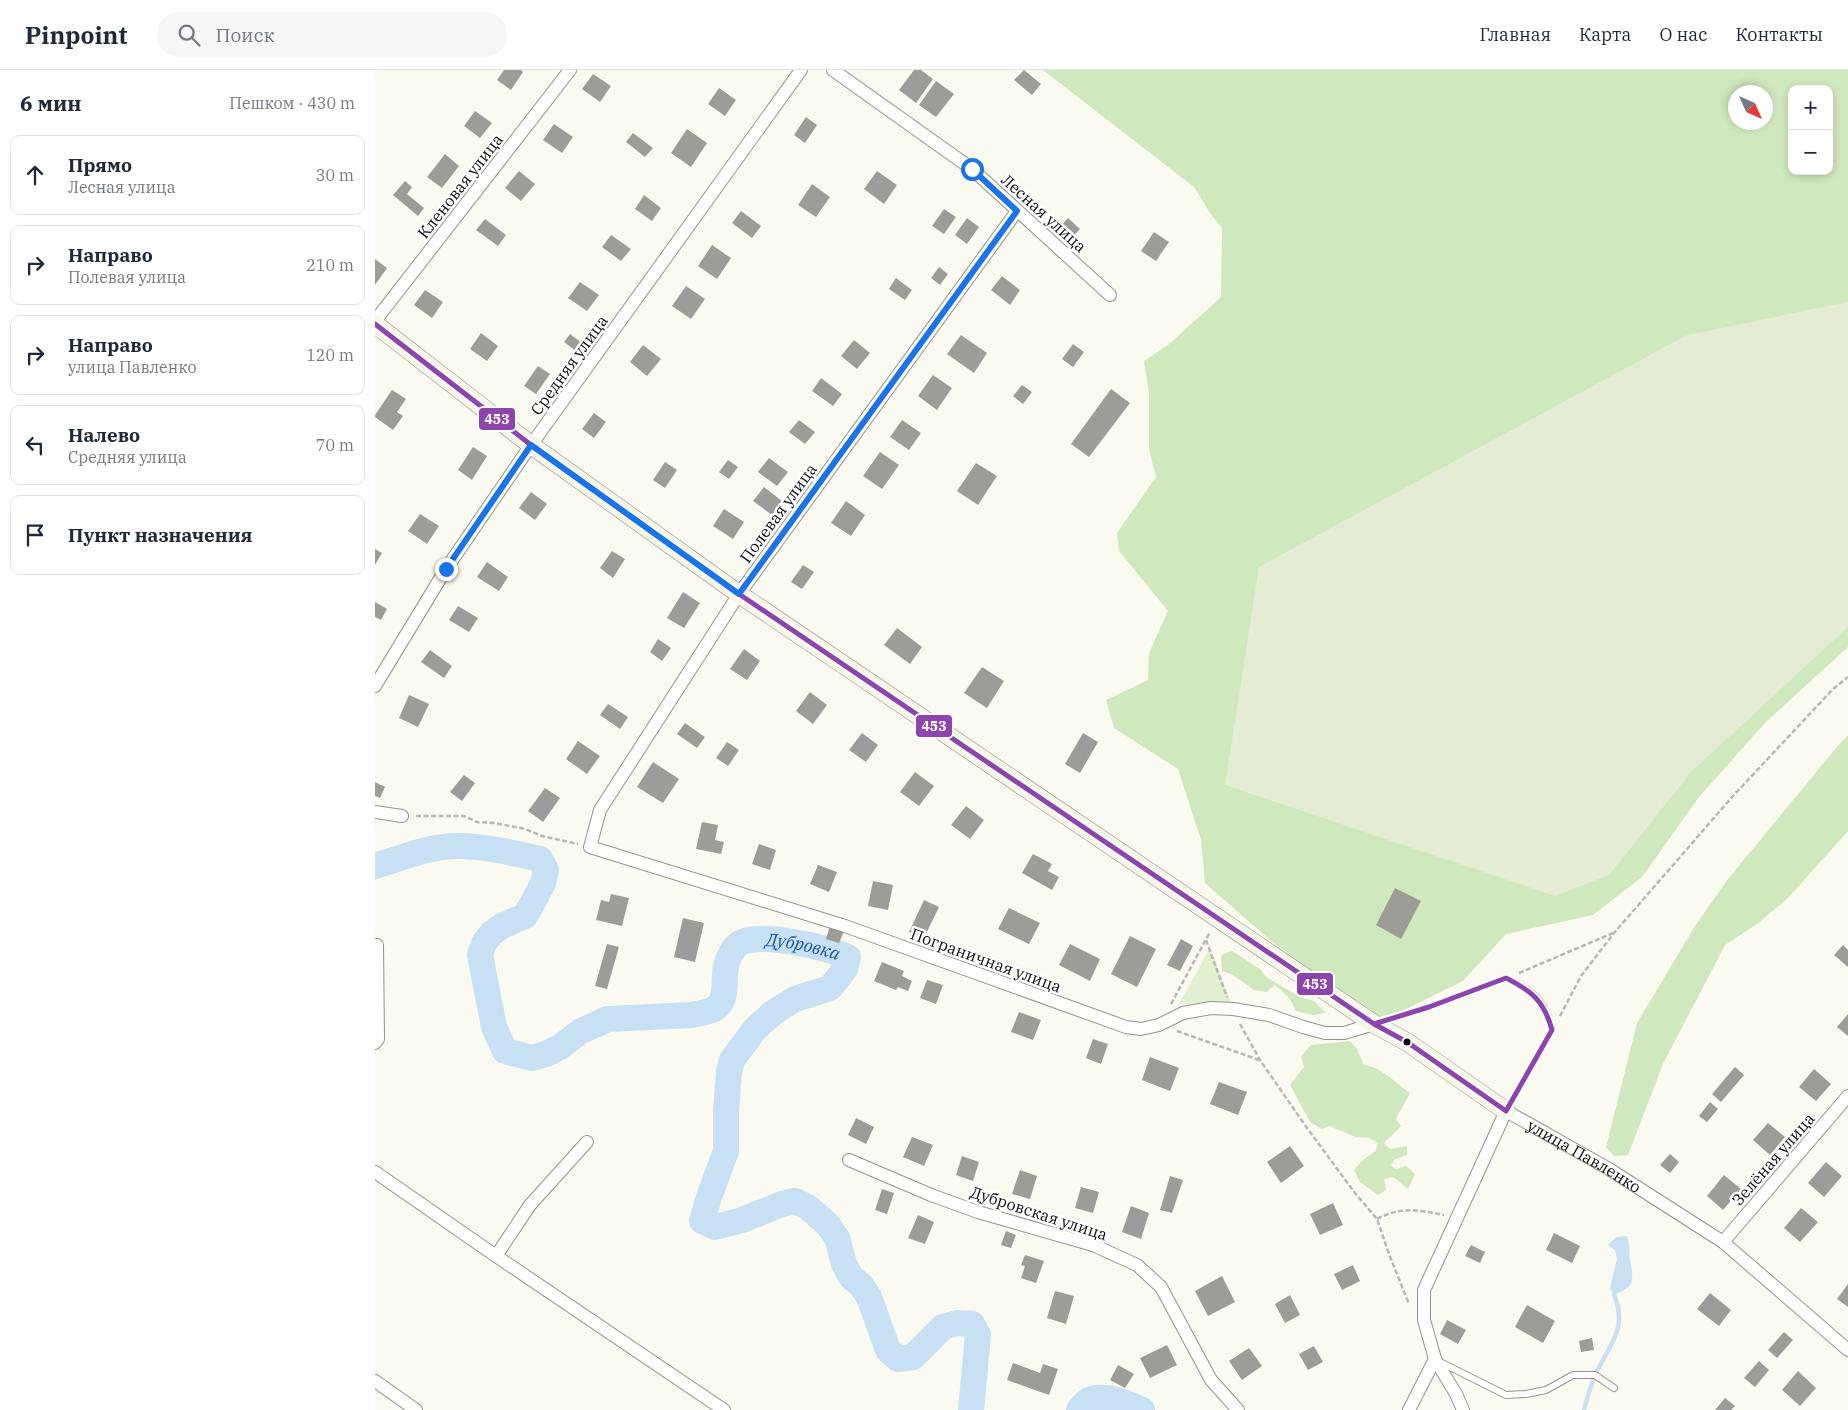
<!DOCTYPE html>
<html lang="ru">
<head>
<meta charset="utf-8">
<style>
  body { margin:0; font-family:"IBM Plex Serif",serif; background:#f6f6f7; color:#1f2937 }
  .controls { position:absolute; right:15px; top:15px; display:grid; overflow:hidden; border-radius:10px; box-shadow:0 2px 8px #0003 }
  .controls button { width:45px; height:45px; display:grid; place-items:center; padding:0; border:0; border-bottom:1px solid #e0e1e3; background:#fff; color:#1f2937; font:25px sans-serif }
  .compass { position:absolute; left:1353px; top:15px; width:45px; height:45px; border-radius:50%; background:#fff; box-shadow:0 2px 8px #0003; rotate:135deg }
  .stop { position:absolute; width:15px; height:15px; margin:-11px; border:4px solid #1a73e8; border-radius:50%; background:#fff }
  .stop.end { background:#1a73e8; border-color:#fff; box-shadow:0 1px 5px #0008 }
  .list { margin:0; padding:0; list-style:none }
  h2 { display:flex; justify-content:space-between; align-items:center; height:65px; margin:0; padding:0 20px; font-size:21px }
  h2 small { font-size:16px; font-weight:400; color:#747a83 }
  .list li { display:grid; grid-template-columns:32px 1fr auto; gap:15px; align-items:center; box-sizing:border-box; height:80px; margin:0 10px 10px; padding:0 10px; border:1px solid #e0e1e3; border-radius:10px }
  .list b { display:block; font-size:19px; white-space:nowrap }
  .list p { margin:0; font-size:16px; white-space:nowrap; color:#747a83 }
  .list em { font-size:16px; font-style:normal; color:#747a83 }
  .icon { flex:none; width:28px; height:28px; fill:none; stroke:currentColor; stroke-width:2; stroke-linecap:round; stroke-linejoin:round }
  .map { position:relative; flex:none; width:1473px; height:1340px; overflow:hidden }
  header { display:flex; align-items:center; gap:30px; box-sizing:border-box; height:70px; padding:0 25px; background:#fff; border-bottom:1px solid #e0e1e3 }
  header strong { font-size:24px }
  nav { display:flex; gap:28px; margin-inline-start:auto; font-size:18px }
  .search { width:350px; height:45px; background:#f6f6f7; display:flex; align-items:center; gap:12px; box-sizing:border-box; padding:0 18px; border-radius:28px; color:#747a83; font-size:19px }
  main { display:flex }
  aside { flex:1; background:#fff }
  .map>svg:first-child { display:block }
  .green { fill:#e1f1d0 }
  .forest { fill:#d0e8be; fill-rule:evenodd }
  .cemetery { fill:#e4ecd4 }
  .water { fill:#c7e0f4 }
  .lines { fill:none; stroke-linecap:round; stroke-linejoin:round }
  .stream { stroke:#c7e0f4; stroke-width:4.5 }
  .river { stroke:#c7e0f4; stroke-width:26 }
  .building { fill:#9e9c96 }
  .lane-casing { stroke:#94938f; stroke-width:8 }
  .street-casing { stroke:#94938f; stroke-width:14 }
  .secondary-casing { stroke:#8a8a85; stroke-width:19 }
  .path { stroke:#b7b7b5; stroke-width:2.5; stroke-dasharray:5 2.5; stroke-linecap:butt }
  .lane { stroke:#fefefd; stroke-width:6 }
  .street { stroke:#fefefd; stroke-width:12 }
  .secondary { stroke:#f5f5e8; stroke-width:18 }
  .bus-1-casing { stroke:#fff; stroke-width:9 }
  .bus-1 { stroke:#8e44ad; stroke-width:5 }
  .route { stroke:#1a73e8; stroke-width:6 }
  .bus-dot { fill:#0c0c0c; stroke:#fff; stroke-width:2 }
  .labels { text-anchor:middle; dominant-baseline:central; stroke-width:5; stroke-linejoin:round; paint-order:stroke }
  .street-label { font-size:16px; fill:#0c0c0c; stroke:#fff }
  .water-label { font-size:18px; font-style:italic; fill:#16559e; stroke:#fff }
  .line-badge { stroke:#fff; stroke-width:2 }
  .badge-label { font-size:14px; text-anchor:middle; font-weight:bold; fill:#fff }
</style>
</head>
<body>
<header>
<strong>Pinpoint</strong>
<div class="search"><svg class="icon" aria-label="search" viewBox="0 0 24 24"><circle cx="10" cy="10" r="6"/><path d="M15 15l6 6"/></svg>Поиск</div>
<nav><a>Главная</a><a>Карта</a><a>О нас</a><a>Контакты</a></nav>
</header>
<main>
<aside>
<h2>6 мин<small>Пешком · 430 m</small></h2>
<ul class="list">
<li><svg class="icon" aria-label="ahead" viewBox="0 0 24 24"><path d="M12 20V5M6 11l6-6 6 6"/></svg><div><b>Прямо</b><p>Лесная улица</p></div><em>30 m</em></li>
<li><svg class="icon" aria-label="right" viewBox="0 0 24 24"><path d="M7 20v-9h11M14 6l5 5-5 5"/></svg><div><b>Направо</b><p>Полевая улица</p></div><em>210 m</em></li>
<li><svg class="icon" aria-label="right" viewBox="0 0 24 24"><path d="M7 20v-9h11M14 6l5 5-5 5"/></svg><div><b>Направо</b><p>улица Павленко</p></div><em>120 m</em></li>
<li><svg class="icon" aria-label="left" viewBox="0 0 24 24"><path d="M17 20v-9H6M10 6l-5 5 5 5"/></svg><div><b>Налево</b><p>Средняя улица</p></div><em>70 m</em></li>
<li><svg class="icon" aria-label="arrive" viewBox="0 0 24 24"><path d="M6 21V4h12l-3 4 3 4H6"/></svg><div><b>Пункт назначения</b></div></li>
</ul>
</aside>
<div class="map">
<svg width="1473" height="1340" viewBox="0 0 1473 1340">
  <rect width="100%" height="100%" fill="#fbfaf0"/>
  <path class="green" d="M835,878L856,932L804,934Z"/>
  <path class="forest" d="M668,0H1473V577L1391,652L1324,727L1267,807L1218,845L1131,864L1088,911L1025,942L1000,948L895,870L830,813L826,770L803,699L739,658L731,630L773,610L774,583L793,541L744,481L742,463L781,407L774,380V324L769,291L793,275L846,227L847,158L835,143L819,117ZM1417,19H1454V101H1417ZM1360,22H1390V52H1360Z
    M1473,665V761L1413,828L1382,854L1350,875L1288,994L1253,1085L1239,1086L1231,1077L1262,953L1320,856L1353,809L1461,678Z
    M857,881L885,899L891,907L925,927L939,931L951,943L938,945L921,941C916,929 910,922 899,915L892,922L879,920L858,905L847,901L846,885Z
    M975,971L982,979L989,995C1005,996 1022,1014 1035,1023L1021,1049L1026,1056L1009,1073L1015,1079L1032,1076V1085L1020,1089L1016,1095L1021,1099L1031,1096L1040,1104L1033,1119L1018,1107L1009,1109L1011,1120L1003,1125L985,1112L979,1100L989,1089L1001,1081L1003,1073L994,1068L981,1067L954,1056L947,1059L935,1052L915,1015L929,997L926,986L936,975Z"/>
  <path class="cemetery" d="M1473,232V557L1317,701L1234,805L1180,826L850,715L884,497L1312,265Z"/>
  <path class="water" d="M1252,1166C1255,1174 1254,1180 1255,1189C1258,1210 1262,1216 1239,1225L1235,1218L1242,1189L1240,1180L1233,1175L1241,1167Z"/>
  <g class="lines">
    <path class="stream" d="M1209,1340C1212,1329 1215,1317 1220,1306C1232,1277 1254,1260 1239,1225"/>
    <g class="river">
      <path id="s1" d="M0,796C26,788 55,776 82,776C110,776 138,783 165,789L171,800L168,813L156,836L150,846L127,856L117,863L109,873L105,885L119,957L130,981L157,988L171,984L185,977L206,961L233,949L317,945C325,943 337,942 343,936C353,926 348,908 351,896C353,888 358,877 365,873C387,862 451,877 473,887L470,899L455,918L420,929L399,942L380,959L357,990L354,1002L351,1041V1081L334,1127L327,1151L340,1157L367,1150L407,1134L420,1131L433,1137L453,1155L462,1168L469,1194L476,1207L486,1215L494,1227L513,1280L523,1289L538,1287L568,1257L582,1253L597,1254L603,1265L596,1340"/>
      <path d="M704,1340C707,1336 711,1331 716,1329C732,1324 753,1333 767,1340"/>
    </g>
  </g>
  <path class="building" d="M129,0H146L148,2L136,20L122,10Z
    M539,0H546L558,9L541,33L524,20Z
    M649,0L666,14L657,25L639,10Z
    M218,4L236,16L225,32L207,19Z
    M561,11L579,24L561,47L544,35Z
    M344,18L361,30L350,46L333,34Z
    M100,41L117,53L105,68L89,56Z
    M431,47L442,55L430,73L419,65Z
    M179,54L198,67L187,83L168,70Z
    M312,59L332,73L316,97L296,83Z
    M258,63L278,78L270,87L251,72Z
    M70,84L84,96L67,118L52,107Z
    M144,101L160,114L146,131L130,118Z
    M502,101L522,115L509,134L489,119Z
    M30,111L37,117L32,124L49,138L43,146L18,125Z
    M437,114L455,127L441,147L423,135Z
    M269,125L286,138L277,151L260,139Z
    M569,139L581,147L569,164L557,156Z
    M366,141L386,156L377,168L357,153Z
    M592,148L604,157L592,174L580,165Z
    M693,148L705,159L694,171L682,160Z
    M110,149L131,165L123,176L101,160Z
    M779,162L794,172L781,191L766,181Z
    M236,165L256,179L246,191L227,177Z
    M337,175L356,188L342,209L323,196Z
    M0,189L12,198L0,215Z
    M564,197L573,204L565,215L556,208Z
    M627,206L645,220L635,235L616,220Z
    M521,208L537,220L530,230L514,219Z
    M205,212L224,225L212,241L193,228Z
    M311,216L330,229L316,249L297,236Z
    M50,220L68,232L57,248L39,235Z
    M106,263L123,276L112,291L95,279Z
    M195,264L212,277L206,285L189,272Z
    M586,265L612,283L599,303L572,284Z
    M479,270L495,283L482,299L466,286Z
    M698,274L709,282L698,297L687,289Z
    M268,275L286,289L272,306L255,292Z
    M163,296L175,304L161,324L149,316Z
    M558,305L577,318L562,340L543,326Z
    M446,308L467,324L458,336L437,321Z
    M647,315L657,322L648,334L638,326Z
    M736,319L755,333L714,387L696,374Z
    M17,320L31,329L22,342L28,346L18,360L0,347V345Z
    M219,343L231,352L219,368L207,359Z
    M424,350L440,362L430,374L414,362Z
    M527,350L546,363L534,380L515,367Z
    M98,377L112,386L97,410L83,400Z
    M505,382L524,395L507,419L488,406Z
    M394,388L413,402L402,416L383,402Z
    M353,390L363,397L354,409L344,402Z
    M290,392L302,400L290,418L278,410Z
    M601,393L622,406L603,435L582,421Z
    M389,417L407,431L397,445L378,431Z
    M156,422L172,434L160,450L144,438Z
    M471,431L490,445L476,466L456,453Z
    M349,439L369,452L358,469L338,456Z
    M45,444L64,456L52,474L33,461Z
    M0,479L7,483L0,495Z
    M237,481L250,489L238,508L225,498Z
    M112,492L133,507L124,521L102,507Z
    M428,495L439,502L427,519L416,512Z
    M308,522L325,533L309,558L292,548Z
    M0,532L12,539L6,550L0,547Z
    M83,536L103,548L94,562L74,550Z
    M522,558L547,577L535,594L509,575Z
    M283,569L296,578L287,591L275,582Z
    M369,579L385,591L372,610L355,599Z
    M55,580L77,596L69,608L46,592Z
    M607,597L629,611L612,638L589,623Z
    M435,622L452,635L438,654L421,641Z
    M34,625L54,634L43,657L24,648Z
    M233,634L253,647L245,659L225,645Z
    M310,653L330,667L322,678L302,664Z
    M487,663L503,675L491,692L474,680Z
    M708,663L723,672L705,703L690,694Z
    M203,671L225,686L212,704L191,689Z
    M352,672L364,680L353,696L341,688Z
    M278,692L304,709L288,733L262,717Z
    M540,702L559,716L544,736L525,722Z
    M89,705L100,713L87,731L75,722Z
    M0,712L10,717L5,728L0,726Z
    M170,718L185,728L168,752L153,741Z
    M591,736L609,750L595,769L576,755Z
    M327,752L343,755L340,770L349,772L346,784L321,779Z
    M384,774L401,780L395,800L377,794Z
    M658,784L677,794L673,801L684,807L677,820L647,803Z
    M443,795L462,802L454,822L435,814Z
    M498,811L518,815L513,840L493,836Z
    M1020,818L1046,831L1026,869L1001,855Z
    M236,824L254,828L247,856L221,850L226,830L234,832Z
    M549,830L564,837L549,868L534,862Z
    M634,838L665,853L654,874L623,859Z
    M308,848L329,853L320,892L299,887Z
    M455,856L469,861L464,873L451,869Z
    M755,866L781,879L762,917L736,904Z
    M806,869L818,876L805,901L792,895Z
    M232,874L244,877L232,919L220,916Z
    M695,874L725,889L715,911L684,895Z
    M1468,875L1473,880V897L1459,885Z
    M507,892L529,901L527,906L537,911L533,921L523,917L521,920L499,911Z
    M552,910L568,915L561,934L545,928Z
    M644,942L666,950L658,970L636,962Z
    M1473,944V966L1462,957Z
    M718,969L733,974L726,994L711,988Z
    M775,987L804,998L795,1021L767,1010Z
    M1360,997L1369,1005L1346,1032L1337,1024Z
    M1439,999L1456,1014L1441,1031L1424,1017Z
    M844,1012L872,1022L863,1045L835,1034Z
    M1335,1032L1343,1039L1332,1052L1324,1046Z
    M481,1048L499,1057L491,1074L473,1065Z
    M1393,1053L1410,1067L1395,1085L1378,1070Z
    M537,1067L558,1075L549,1096L528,1087Z
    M915,1076L929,1096L906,1113L892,1092Z
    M1295,1084L1304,1092L1295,1103L1285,1095Z
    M587,1086L604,1092L598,1111L581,1105Z
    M1451,1092L1467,1106L1449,1127L1433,1113Z
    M645,1100L662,1106L655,1129L637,1124Z
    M1349,1105L1366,1119L1348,1140L1332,1126Z
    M795,1106L808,1110L797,1143L785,1140Z
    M706,1117L724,1122L718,1143L700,1138Z
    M507,1119L519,1123L512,1144L500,1140Z
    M958,1133L968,1155L945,1165L935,1144Z
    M756,1136L774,1143L766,1169L747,1162Z
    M1426,1138L1443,1152L1425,1172L1409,1158Z
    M543,1145L559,1152L550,1174L533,1168Z
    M631,1161L641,1165L636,1178L626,1175Z
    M1179,1163L1205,1176L1197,1193L1171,1180Z
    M1096,1175L1110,1182L1105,1193L1090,1186Z
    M650,1185L669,1191L661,1213L646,1208L650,1196L646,1195Z
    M978,1195L985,1211L967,1220L959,1204Z
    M847,1206L860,1232L833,1246L820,1221Z
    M1473,1214V1237L1462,1229Z
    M680,1221L699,1226L691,1254L672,1248Z
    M1335,1223L1356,1240L1344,1256L1322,1239Z
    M915,1225L925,1245L910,1253L900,1234Z
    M1152,1235L1180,1251L1168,1273L1140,1257Z
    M1072,1250L1091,1260L1083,1274L1065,1264Z
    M1409,1262L1418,1270L1402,1288L1393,1280Z
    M1217,1268L1219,1280L1206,1282L1204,1271Z
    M792,1275L802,1295L775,1308L765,1288Z
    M939,1276L948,1292L933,1300L924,1284Z
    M874,1278L887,1296L867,1310L854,1291Z
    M1384,1291L1394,1300L1380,1317L1369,1308Z
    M638,1293L665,1303L668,1294L683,1299L674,1325L632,1310Z
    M743,1295L759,1304L750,1318L735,1310Z
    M1423,1301L1441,1318L1425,1336L1407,1320Z
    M1350,1328L1360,1336L1356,1340H1340Z"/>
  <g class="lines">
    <g class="lane-casing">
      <path id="lane" d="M1003,953L1054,937L1131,908C1158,921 1170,930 1177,960L1132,1039
        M1063,1291L1131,1325L1151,1324L1171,1320L1198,1305H1220L1239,1318"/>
    </g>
    <g class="street-casing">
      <g id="street">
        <path d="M458,0L597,99L735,225"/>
        <path d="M642,141L364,524L225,740L215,777L470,856L751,957L766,959L784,955L808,943L836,938L858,939L894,945L928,957L950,963H969L999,954"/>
        <path d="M0,251L195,0"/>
        <path d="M0,616L71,499L156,375L426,0"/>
        <path d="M0,742L27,746"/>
        <path d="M0,973L3,969L2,875"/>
        <path d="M474,1090L556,1125L603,1142L718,1175L762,1195L786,1217L836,1310L863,1340"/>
        <path d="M0,1102L121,1186L349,1340"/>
        <path d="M1348,1172L1473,1026"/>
        <path d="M121,1186L155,1135L212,1072"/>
        <path d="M1060,1289L1081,1324L1088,1340"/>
        <path d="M0,1311L41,1340"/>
        <path id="s2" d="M1034,1340L1060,1289L1049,1250V1220L1131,1041L1234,1099L1348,1172L1473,1280"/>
      </g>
    </g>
    <g class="secondary-casing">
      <path id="secondary" d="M0,254L156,375L364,524L999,954L1032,972L1131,1041"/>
    </g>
    <path class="path" d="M41,746H89L102,752L120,753L150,759L167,766L203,774
      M831,870L852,927
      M1144,903L1238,863
      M796,934L835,862
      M1185,946L1206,906L1239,863L1358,726L1458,619L1473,607
      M865,954L885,990L932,1058L980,1123L1002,1149L1014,1184L1034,1234
      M802,961L884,990
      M1002,1149C1027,1136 1043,1140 1069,1145"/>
    <use href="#lane" class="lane"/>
    <use href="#street" class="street"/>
    <use href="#secondary" class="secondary"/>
    <g class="bus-1-casing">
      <path id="bus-1" d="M0,254L156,375L364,524L999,954L1032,972L1131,1041
        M999,954L1054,937L1131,908C1157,921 1169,931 1177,960L1131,1041"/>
    </g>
    <use href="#bus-1" class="bus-1"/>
  </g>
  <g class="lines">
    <path class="route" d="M71,499L156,375L364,524L642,141L597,99"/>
  </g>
  <circle class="bus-dot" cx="1032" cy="972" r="4.5"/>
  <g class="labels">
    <g class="street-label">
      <text transform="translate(85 116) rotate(-52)">Кленовая улица</text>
      <text transform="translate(669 143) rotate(42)">Лесная улица</text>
      <text transform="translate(194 295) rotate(-54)">Средняя улица</text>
      <text transform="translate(403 443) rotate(-54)">Полевая улица</text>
      <text transform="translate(611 890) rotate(20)">Пограничная улица</text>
      <text stroke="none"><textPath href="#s2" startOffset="415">улица Павленко</textPath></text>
      <text transform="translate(1398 1089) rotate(-49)">Зелёная улица</text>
      <text transform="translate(664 1143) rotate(18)">Дубровская улица</text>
    </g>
    <g class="water-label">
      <text stroke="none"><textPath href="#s1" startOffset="754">Дубровка</textPath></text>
    </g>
  </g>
  <g class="line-badge">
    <rect x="103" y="337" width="38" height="24" rx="5" fill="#8e44ad"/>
    <rect x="540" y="644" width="38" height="24" rx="5" fill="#8e44ad"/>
    <rect x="921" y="902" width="38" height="24" rx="5" fill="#8e44ad"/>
  </g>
  <g class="badge-label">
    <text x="122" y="354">453</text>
    <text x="559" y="661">453</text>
    <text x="940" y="919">453</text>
  </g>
</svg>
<div class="controls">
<button>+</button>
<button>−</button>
</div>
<svg class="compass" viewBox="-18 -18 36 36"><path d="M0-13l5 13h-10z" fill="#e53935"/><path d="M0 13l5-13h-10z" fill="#747a83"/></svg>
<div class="stop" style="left:597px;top:99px"></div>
<div class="stop end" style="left:71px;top:499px"></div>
</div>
</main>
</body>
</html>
